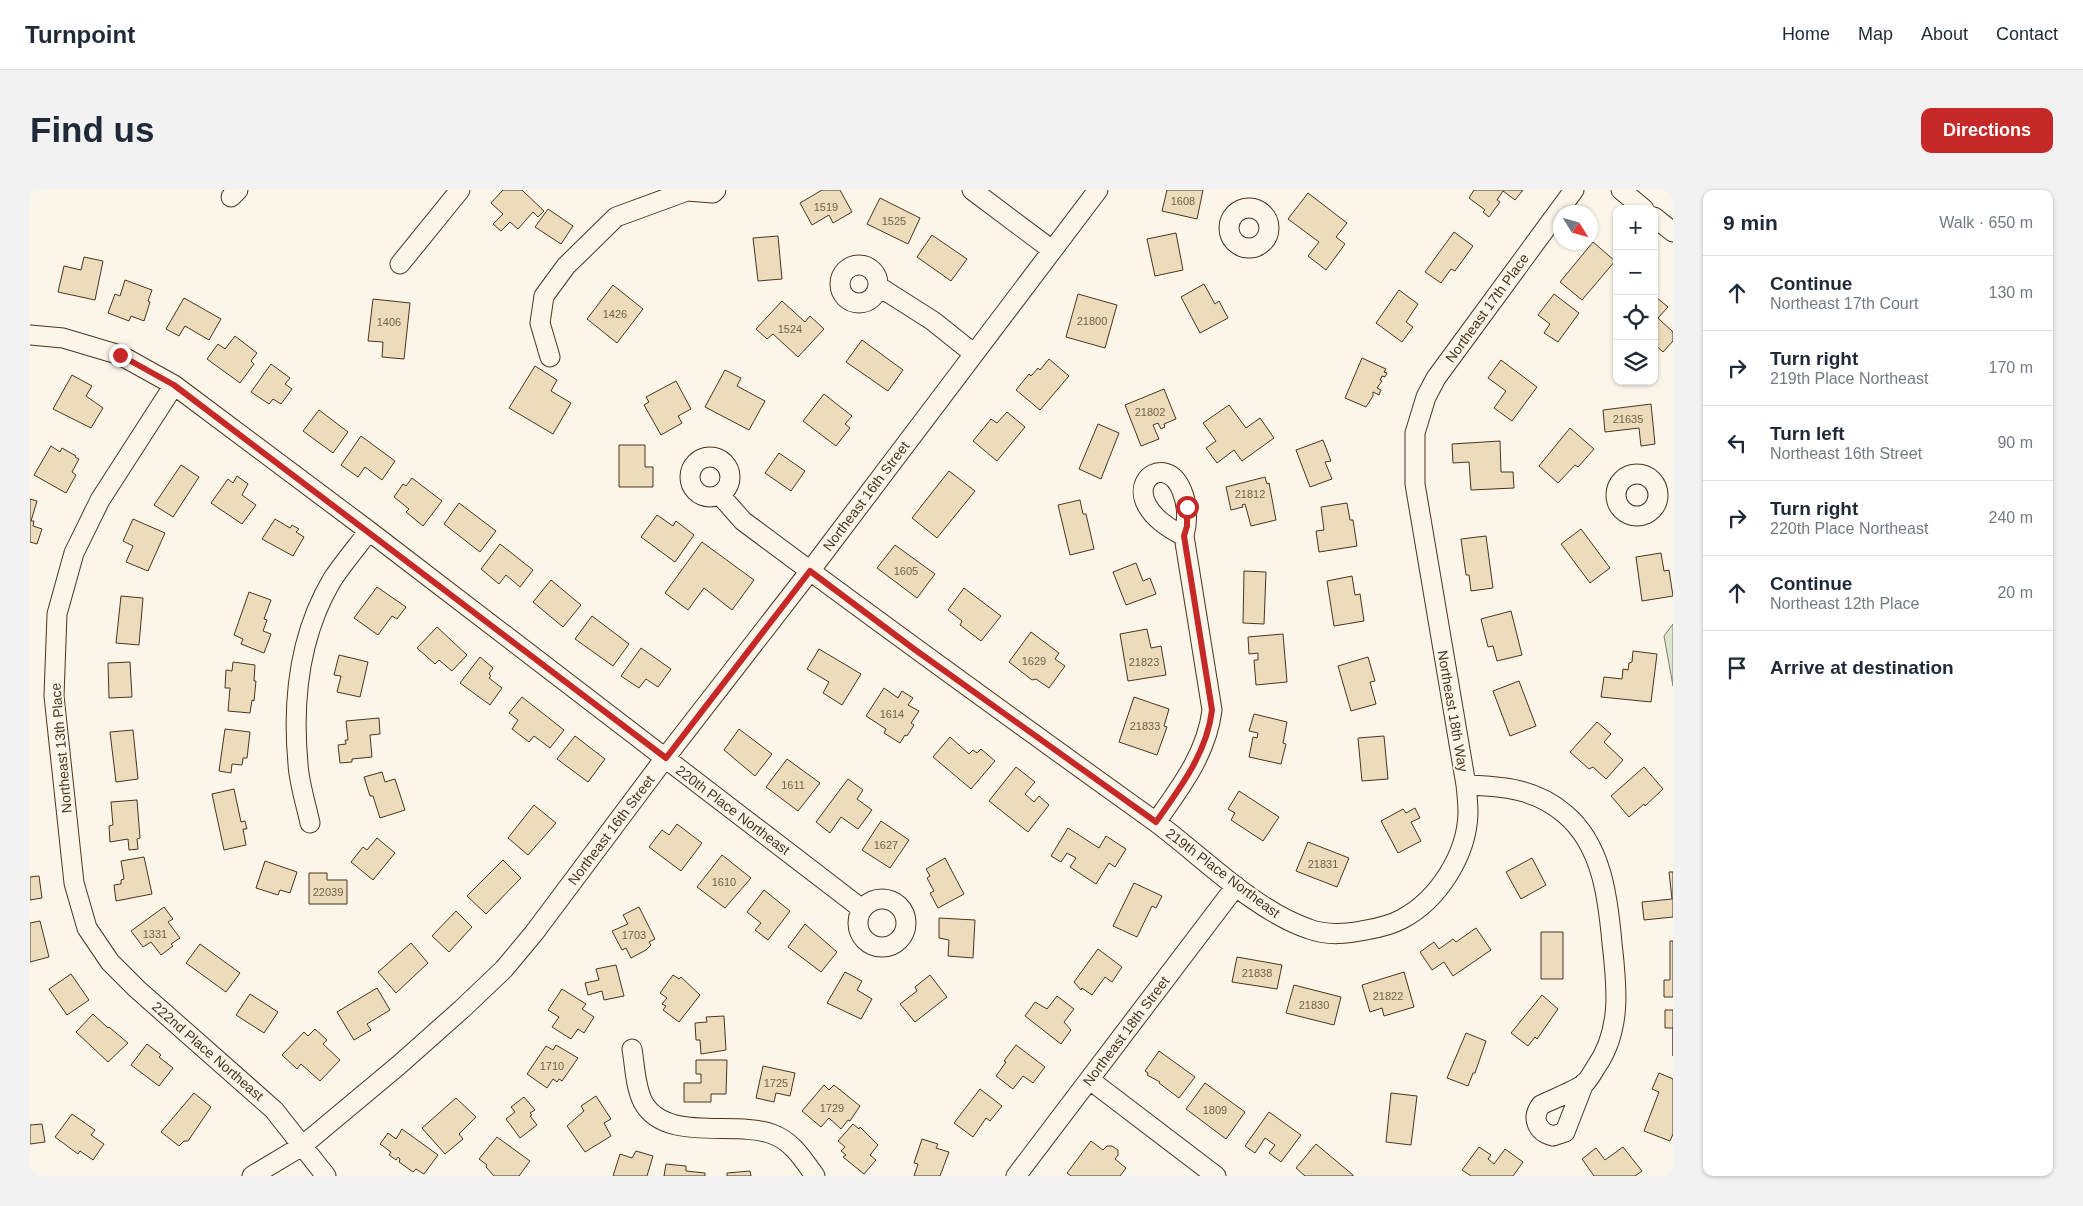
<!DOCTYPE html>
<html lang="en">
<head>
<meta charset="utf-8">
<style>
  body { margin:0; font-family:Helvetica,sans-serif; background:#f2f2f3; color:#1f2937 }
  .controls { position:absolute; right:15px; top:15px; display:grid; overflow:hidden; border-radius:10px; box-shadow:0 1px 4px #0004 }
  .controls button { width:45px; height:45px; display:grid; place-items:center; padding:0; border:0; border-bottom:1px solid #e0e1e3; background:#fff; color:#1f2937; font:25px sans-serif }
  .compass { position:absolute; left:1523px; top:15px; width:45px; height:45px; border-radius:50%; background:#fff; box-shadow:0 1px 4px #0004; rotate:127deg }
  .stop { position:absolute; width:15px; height:15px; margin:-11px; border:4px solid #c62828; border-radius:50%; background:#fff }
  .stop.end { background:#c62828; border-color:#fff; box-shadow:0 1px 5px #0008 }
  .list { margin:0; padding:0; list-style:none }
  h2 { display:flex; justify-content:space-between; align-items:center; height:65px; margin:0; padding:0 20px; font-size:21px }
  h2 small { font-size:16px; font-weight:400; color:#747a83 }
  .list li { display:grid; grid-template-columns:32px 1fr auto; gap:15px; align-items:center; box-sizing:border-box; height:75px; padding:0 20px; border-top:1px solid #e0e1e3 }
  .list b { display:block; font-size:19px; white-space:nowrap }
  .list p { margin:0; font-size:16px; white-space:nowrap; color:#747a83 }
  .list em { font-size:16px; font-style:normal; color:#747a83 }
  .icon { flex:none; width:28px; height:28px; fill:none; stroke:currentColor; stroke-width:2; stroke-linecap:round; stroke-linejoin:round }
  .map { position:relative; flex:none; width:1643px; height:986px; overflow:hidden; border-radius:10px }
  header { display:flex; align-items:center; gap:30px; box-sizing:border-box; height:70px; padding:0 25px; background:#fff; border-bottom:1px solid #e0e1e3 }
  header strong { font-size:24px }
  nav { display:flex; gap:28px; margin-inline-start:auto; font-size:18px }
  .intro { display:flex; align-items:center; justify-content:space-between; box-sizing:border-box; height:120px; padding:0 30px }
  h1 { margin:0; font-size:35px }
  .button { padding:12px 22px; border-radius:10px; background:#c62828; color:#fff; font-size:18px; font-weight:700 }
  main { display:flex; gap:30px; padding:0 30px }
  aside { flex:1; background:#fff; border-radius:10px; box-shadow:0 1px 4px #0004 }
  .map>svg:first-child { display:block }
  .green { fill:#dce7d0; stroke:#887966 }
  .building { fill:#ecdcbc; stroke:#4a3520 }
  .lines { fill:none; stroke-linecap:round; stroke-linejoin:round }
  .minor-casing { stroke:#4a3520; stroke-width:21 }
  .minor { stroke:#fbf6e9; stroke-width:19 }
  .route { stroke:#c62828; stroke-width:6 }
  .labels { text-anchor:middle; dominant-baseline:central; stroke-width:4; stroke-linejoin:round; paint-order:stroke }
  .number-label { font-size:11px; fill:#725f47 }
  .street-label { font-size:14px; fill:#4a3520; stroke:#fbf6e9 }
</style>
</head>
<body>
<header>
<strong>Turnpoint</strong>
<nav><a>Home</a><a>Map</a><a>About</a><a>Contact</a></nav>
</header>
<div class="intro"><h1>Find us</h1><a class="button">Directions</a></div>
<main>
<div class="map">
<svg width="1643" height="986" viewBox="0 0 1643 986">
  <rect width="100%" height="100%" fill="#fbf6e9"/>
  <path class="green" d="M1643,434V496L1634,446Z"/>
  <path class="building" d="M473,0H492L514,21L508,27L503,22L488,39L480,32L471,41L463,34L473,24L461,13Z
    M792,0H810L822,22L803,33L799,25L782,35L770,13Z
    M1137,0H1173L1167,29L1132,21Z
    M1444,0H1493L1485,10L1473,1L1467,10L1470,12L1459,27L1453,22L1455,20L1439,8Z
    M1278,3L1317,33L1306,47L1315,54L1296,80L1278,66L1289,52L1258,29Z
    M850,8L890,28L878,54L837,34Z
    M518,19L543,36L531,54L505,37Z
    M1424,42L1443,56L1425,81L1421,79L1411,93L1395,82Z
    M1146,43L1153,80L1125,86L1117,49Z
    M902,45L937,69L921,91L887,67Z
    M748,46L752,89L728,91L723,48Z
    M1563,52L1585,71L1552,110L1530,92Z
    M54,67L73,71L65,110L28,102L34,76L51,80Z
    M95,90L122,100L118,111L120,112L114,131L101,126L99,131L78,123L85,104L90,106Z
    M1174,94L1185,114L1189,111L1198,128L1170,143L1151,107Z
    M583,95L613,119L587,153L557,129Z
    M1369,100L1388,114L1376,132L1383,137L1372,152L1346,133Z
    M1048,104L1087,115L1075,158L1036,147Z
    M1524,104L1549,123L1528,152L1514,143L1520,134L1508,125Z
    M1626,107L1638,117L1628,128L1643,142V151L1633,162L1624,154V108Z
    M154,108L191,129L179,150L155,136L149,146L136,139Z
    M343,109L380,113L374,169L352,167L353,152L338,151Z
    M752,111L775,132L780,126L794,139L768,167L743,144L737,149L726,139Z
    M205,146L227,163L221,171L224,174L210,193L177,169L188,154L195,159Z
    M832,150L873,180L858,201L816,172Z
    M1332,168L1356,179L1354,182L1357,183L1355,187L1352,186L1350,190L1352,191L1347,198L1351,200L1349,205L1343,202V206L1336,217L1315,208Z
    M1019,169L1039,186L1010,220L986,200L999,184L1001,186L1008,178L1010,180Z
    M1471,170L1507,197L1482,231L1464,218L1476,201L1458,188Z
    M241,174L260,188L255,194L262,199L251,214L243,209L239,214L221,202Z
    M505,176L527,190L521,201L541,213L523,244L479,218Z
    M695,180L711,188L707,196L735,211L719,240L675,217Z
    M42,185L62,196L56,206L73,218L61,238L23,219Z
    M646,191L661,219L648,226L652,233L631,245L614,215L619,212L616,207Z
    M1134,199L1146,229L1134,234L1135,237L1131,239L1128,233L1123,235L1129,249L1111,256L1095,215Z
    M794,204L822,226L815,234L820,238L806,256L773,231Z
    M1621,214L1625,254L1611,256L1609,238L1575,242L1573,220Z
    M1199,215L1216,238L1230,228L1244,248L1212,271L1204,260L1187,273L1176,258L1186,251L1173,233Z
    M289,220L318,242L303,263L273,241Z
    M977,222L995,237L967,271L943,251L961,229L967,233Z
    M1068,234L1089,243L1071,289L1049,279Z
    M1540,238L1564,259L1548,277L1545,275L1528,293L1509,276Z
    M331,246L365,271L352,290L335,277L328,287L311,275Z
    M1293,250L1301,271L1295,272L1302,289L1280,297L1266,260Z
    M1470,251L1471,282H1483L1484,298L1441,300L1439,272L1423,273L1422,254Z
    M589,255H615V277H623V297H589Z
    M21,256L30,262L32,258L46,266L45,267L49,269L42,282L46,285L36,303L4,285Z
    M749,263L775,281L761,301L735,283Z
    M151,275L169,287L143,327L124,315Z
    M919,281L945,301L907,348L882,328Z
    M207,286L218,294L212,305L226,315L212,334L181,313L198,289L203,293Z
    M1235,287L1237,294L1239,293L1246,330L1221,336L1215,314L1212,315L1213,317L1201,320L1196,297Z
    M382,288L412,311L393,336L376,322L379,319L364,307L373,294L376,296Z
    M0,309L7,311L1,331H4L3,336L12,339L7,354L0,352Z
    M1050,310L1053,324H1056L1064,359L1040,365L1028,315Z
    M429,313L466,341L450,362L414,334Z
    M1317,313L1320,330H1323L1327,356L1289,362L1286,341L1294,340L1291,317Z
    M627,325L643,336L646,331L664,345L645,372L611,347Z
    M103,329L135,343L118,381L96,372L103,356L93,351Z
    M245,329L260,338L262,335L269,339L266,342L274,347L263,366L232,349Z
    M1551,339L1580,378L1560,393L1531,354Z
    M1456,346L1463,398L1441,401L1439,385H1436L1431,349Z
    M672,352L724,390L702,420L674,398L658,420L635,403Z
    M470,354L503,380L490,397L476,385L469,394L451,379Z
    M865,355L905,384L887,408L847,378Z
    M1631,363L1634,381L1639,380L1643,406L1612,411L1606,367Z
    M1106,373L1113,391L1120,388L1126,404L1096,415L1083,382Z
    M1214,381L1236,382L1234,434L1213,433Z
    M1322,386L1325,405L1330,404L1334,431L1304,436L1297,391Z
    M521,390L551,415L533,437L503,412Z
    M347,397L376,417L367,429L362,426L348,445L324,428Z
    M934,398L971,426L951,451L930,435L932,431L918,420Z
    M219,402L241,410L234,429L237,430L233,441L241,444L234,463L211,454L213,449L204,445Z
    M91,406L113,408L109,455L86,453Z
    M1481,421L1492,465L1467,471L1463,456L1458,457L1451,429Z
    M562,426L599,454L583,476L545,449Z
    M407,437L437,465L422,481L409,470L405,474L387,458Z
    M1117,439L1121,458L1131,456L1136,485L1098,491L1090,444Z
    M1001,442L1029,463L1025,469L1035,476L1019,498L1006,489L1002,490L979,472Z
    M1253,444L1257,492L1226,495L1224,470H1228V463L1219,464L1218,447Z
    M611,458L641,479L628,497L616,489L609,498L591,486Z
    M789,459L831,484L812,515L793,503L799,492L777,479Z
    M1603,461L1627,464L1621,512L1571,507L1574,487L1592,489L1593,479L1598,480L1599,473L1602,472Z
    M309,465L338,472L330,507L307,502L311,486L304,485Z
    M450,467L463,478L459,484L461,486L459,488L472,498L460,515L430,493Z
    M1338,467L1345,491L1340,492L1346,514L1321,521L1308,476Z
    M100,472L102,507L79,508L78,473Z
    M203,472L225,475L224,491H226L224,511L222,510L220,523L198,521L200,498H195L196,480L202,481Z
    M1489,491L1506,536L1480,546L1463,501Z
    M854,498L868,508L872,501L883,508L878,515L889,521L881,533L884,535L877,546L875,545L870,553L854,543L856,539L836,526Z
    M492,507L534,540L520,558L504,546L499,552L482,539L488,530L479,523Z
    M1104,507L1139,519L1134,536L1137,537L1127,565L1089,552Z
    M1224,524L1257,532L1253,553L1256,554L1251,574L1219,567L1223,547L1227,548L1228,543L1219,541Z
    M349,528L350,544L340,545L342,567L322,569V572L310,573L308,555L316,554L315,550H318L316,531Z
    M1567,532L1581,544L1574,552L1593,570L1576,589L1563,577L1559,579L1540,562Z
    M195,539L220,542L217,568H213L212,575L202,574L201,583L189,581Z
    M709,539L742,564L725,586L694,560Z
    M103,540L108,589L86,592L80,542Z
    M545,546L575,569L558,592L527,569Z
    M1354,546L1358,589L1332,591L1328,548Z
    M920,547L939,564L943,560L947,563L951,559L965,571L941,599L903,567Z
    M757,569L790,593L768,621L736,597Z
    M986,577L1005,592L995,604L1004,612L1009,606L1019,615L998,642L959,611Z
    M1614,577L1633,599L1615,616L1614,614L1599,627L1581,606Z
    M352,582L355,592L365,589L375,620L350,628L343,606H340L334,587Z
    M818,589L833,600L827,609L842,620L828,639L811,627L800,643L786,632Z
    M204,599L211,632L215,631L217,639H213L216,655L194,660L182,604Z
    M1209,601L1249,627L1233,651L1201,630L1205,623L1198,619Z
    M107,610L110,648L107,649L108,659L99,660L98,649L80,652L79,636L83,635L81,612Z
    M504,615L526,633L498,665L478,648Z
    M1385,618L1390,628L1381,632L1391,651L1368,663L1351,631L1373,619L1376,623Z
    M851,631L879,650L860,678L832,660Z
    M647,634L672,653L651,681L619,657L632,640L639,645Z
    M1038,638L1069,658L1076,646L1096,659L1085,677L1079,673L1066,694L1040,677L1046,668L1037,663L1031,672L1021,666Z
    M347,648L365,663L343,690L321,672L333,657L337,660Z
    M1278,652L1319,668L1307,697L1266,681Z
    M692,665L721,688L695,718L667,697Z
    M114,667L122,704L86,711L84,695L91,694V690L94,689L91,671Z
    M915,668L934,704L908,718L900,703L904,701L897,688L900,686L896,679Z
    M1502,668L1516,695L1491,709L1476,682Z
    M473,670L491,688L456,724L437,706Z
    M235,671L267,682L260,703L250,700L248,705L226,698Z
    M1639,682H1643V727L1614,730L1612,712L1642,709Z
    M279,683H297V690H317V714H279Z
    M9,686L12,708L0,710V687Z
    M1104,693L1132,706L1126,718L1122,716L1107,747L1083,736Z
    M734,700L760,721L738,750L725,740L731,733L717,722Z
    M134,717L143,729L138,732L150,748L141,754L143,756L131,765L121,752L113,757L101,741Z
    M609,717L625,749L619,752L621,755L616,760L601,768L596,758L592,760L582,741L598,734L593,725Z
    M426,721L442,737L419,762L402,746Z
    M909,728L945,730L943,768L918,766L919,750L909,748Z
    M10,731L19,767L0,772V733Z
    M775,734L807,762L791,782L758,757Z
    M1446,738L1461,760L1423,786L1414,772L1402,780L1390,762L1404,752L1409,759L1423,749L1426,752Z
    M1511,742H1533V789H1511Z
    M1640,751H1643V807H1634V790H1640Z
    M381,753L398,773L366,803L348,782Z
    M170,754L210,783L196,802L156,773Z
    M1068,759L1092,777L1082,792L1075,787L1062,805L1052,798L1051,800L1044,792Z
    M1207,767L1252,775L1247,799L1202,792Z
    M586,775L594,806L574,810L572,801L558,805L555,793L569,790L566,779Z
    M815,782L832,791L827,800L842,809L831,829L797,813Z
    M1374,782L1384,817L1354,826L1352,818L1340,822L1332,795Z
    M41,784L59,810L37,825L19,799Z
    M643,785L649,789L651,787L670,805L649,832L633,820L636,816L632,814L637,808L630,803Z
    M900,785L917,807L885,832L870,814L887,801L885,797Z
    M1264,795L1311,807L1304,835L1256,823Z
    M347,798L360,820L337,834L341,840L324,850L307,822Z
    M532,799L556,814L552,819L564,827L554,843L548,839L541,849L522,837L529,827L518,820Z
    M220,804L248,822L234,843L206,825Z
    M1512,805L1528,819L1507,849L1505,847L1498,856L1481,843Z
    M1027,806L1044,819L1034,832L1041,840L1031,854L995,826L1005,812L1017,819Z
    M1635,820H1643V866V838H1635Z
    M63,824L78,838L79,837L98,853L78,872L46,842Z
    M694,826L696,860L671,864L670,850H666L665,833L677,832L676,827Z
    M285,839L297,850L293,854L310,870L290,891L271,874L267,879L252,865L274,842L278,846Z
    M1436,843L1456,851L1445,883H1443L1438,896L1417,888Z
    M117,854L131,865L129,867L143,878L129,896L101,875Z
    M526,855L548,868L532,891L529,889L527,892L523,889L517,898L497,884L516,856L523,860Z
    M986,855L1015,877L1003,893L993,886L983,899L966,886L976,872L974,871Z
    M1129,861L1165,887L1149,908L1129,893L1130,892L1117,885L1118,883L1115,881Z
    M666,870H697L696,904H681V912H654V893H671V884H666Z
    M733,876L765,883L760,906L746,903L744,912L726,908Z
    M1629,883L1643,889V944L1640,951L1614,941L1629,902L1622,899Z
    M1175,893L1215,922L1196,949L1156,919Z
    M794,895L799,900L804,895L830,916L820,931L818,930L811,939L799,928L791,937L772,921Z
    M950,899L972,916L960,931L956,928L943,947L924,933Z
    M164,903L181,917L158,951H154L149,956L131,942Z
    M1361,903L1387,906L1381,955L1356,952Z
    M566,906L581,929L574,933L581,946L555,962L537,936L554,921L551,916Z
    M494,907L505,920L500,923L502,925L500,926L507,935L490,948L476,929L485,922L481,917Z
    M426,908L446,927L429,944L433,949L415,964L392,938Z
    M1239,922L1271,945L1251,972L1239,963L1245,955L1235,948L1225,963L1215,956Z
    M42,924L65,940L61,945L74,954L63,970L50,961L48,964L25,947Z
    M12,934L15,952L0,954V935Z
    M823,934L829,939L830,937L848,955L840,965L846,970L834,984L813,967L816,965L811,961L815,957L808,951Z
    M372,939L408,965L394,984L386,979L383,982L369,972L370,969L368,967L366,970L359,965L361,962L350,954L358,943L366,949Z
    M467,947L500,971L489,986H464L456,977L457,975L449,969Z
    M892,949L908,954L906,958L919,962L910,986H884L888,974L884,973Z
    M1061,951L1073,960L1077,956H1082L1088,960V965L1085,969L1096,978L1090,986H1041L1037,983Z
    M1286,954L1323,985V986H1275L1266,978Z
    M1449,957L1461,965L1458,969L1464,974L1475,959L1493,972L1483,986H1441L1432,980Z
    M1593,957L1612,981L1605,986H1564L1552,969L1566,958L1575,970Z
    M606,961L623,966L617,986H583L590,964L602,968Z
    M636,974L656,976V981L675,983V986H634Z
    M720,981L721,986H697V983Z"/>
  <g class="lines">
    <g class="minor-casing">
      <path id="minor" d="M942,0L1022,60
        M1591,0L1614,19
        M201,7L208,0
        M1199 38a20 20 0 1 1 40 0a20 20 0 1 1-40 0Z
        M1624,27L1643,42
        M370,74L430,0
        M810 94a19 19 0 1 1 38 0a19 19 0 1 1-38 0Z
        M848,96L903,131L943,163
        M0,145L33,148L90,165L144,195L339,341L832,719
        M520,167L510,133L514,106L536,76L586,27L657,1L683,3L686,0
        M144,195L70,310L44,363L27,424L24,506L44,693L57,738L80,772L107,799L244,920L296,986
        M660 287a20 20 0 1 1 40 0a20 20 0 1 1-40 0Z
        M1586 305a21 21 0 1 1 42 0a21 21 0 1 1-42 0Z
        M690,305L713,331C848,432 985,531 1123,630C1171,665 1223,720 1279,739C1298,746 1317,744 1336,740C1348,738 1361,735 1372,729C1408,710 1437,665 1438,623C1438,614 1437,604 1436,595L1385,294V243L1396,207L1406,188L1544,0
        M1436,595C1473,596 1506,599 1535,624C1572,655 1578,708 1582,753C1587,796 1592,840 1566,877C1563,882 1559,889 1555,893C1545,901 1523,909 1511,915C1501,928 1507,942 1523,946L1535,942L1554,893
        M1126,632C1150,598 1177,563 1182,520L1154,346C1158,330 1158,316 1152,301C1133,254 1074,307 1154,346
        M280,633C276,614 269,593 268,574C262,509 269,446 302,390C313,373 327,357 339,341
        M828 733a24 24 0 1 1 48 0a24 24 0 1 1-48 0Z
        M602,859C605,876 605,896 613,912C635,953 704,930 742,944C762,951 773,969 785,986
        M1060,890L1186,986
        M222,986L272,956L369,875L432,819L474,779L504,743L635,568L780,381L1068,0
        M986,986L1206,696"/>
    </g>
    <use href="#minor" class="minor"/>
  </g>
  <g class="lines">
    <path class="route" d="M90,165L144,195L636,568L780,381L884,459L1126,632C1150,598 1177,563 1182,520L1154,346L1157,336V317"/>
  </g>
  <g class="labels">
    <g class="number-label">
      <text x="1153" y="11">1608</text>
      <text x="796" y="17">1519</text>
      <text x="864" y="31">1525</text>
      <text x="585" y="124">1426</text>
      <text x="1062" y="131">21800</text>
      <text x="359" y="132">1406</text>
      <text x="760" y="139">1524</text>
      <text x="1120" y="222">21802</text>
      <text x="1598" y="229">21635</text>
      <text x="1220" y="304">21812</text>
      <text x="876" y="381">1605</text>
      <text x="1004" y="471">1629</text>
      <text x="1114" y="472">21823</text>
      <text x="862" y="524">1614</text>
      <text x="1115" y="536">21833</text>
      <text x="763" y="595">1611</text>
      <text x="856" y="655">1627</text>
      <text x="1293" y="674">21831</text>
      <text x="694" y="692">1610</text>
      <text x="298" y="702">22039</text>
      <text x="125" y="744">1331</text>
      <text x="604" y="745">1703</text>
      <text x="1227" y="783">21838</text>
      <text x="1358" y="806">21822</text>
      <text x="1284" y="815">21830</text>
      <text x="522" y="876">1710</text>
      <text x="746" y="893">1725</text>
      <text x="802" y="918">1729</text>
      <text x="1185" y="920">1809</text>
    </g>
    <g class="street-label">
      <text transform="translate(1457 118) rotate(-54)">Northeast 17th Place</text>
      <text transform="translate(836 306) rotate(-53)">Northeast 16th Street</text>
      <text transform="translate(1423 521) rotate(80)">Northeast 18th Way</text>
      <text transform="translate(31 558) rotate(-95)">Northeast 13th Place</text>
      <text transform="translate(703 620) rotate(37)">220th Place Northeast</text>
      <text transform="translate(581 640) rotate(-53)">Northeast 16th Street</text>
      <text transform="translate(1193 683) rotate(37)">219th Place Northeast</text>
      <text transform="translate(1096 841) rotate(-53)">Northeast 18th Street</text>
      <text transform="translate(178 861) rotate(41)">222nd Place Northeast</text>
    </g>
  </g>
</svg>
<div class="controls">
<button>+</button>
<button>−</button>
<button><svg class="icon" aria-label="locate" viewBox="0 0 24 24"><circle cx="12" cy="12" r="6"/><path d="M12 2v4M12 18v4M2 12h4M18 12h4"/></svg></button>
<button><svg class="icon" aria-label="layers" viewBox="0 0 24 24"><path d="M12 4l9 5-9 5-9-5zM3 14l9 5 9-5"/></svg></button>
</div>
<svg class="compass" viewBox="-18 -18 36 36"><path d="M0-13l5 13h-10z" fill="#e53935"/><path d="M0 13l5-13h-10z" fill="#747a83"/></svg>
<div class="stop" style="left:1157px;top:317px"></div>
<div class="stop end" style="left:90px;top:165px"></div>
</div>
<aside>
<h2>9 min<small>Walk · 650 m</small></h2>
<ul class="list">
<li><svg class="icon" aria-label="ahead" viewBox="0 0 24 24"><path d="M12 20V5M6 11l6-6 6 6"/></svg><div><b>Continue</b><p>Northeast 17th Court</p></div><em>130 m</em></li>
<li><svg class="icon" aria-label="right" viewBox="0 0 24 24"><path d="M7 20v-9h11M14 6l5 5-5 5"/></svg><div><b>Turn right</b><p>219th Place Northeast</p></div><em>170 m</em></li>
<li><svg class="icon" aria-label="left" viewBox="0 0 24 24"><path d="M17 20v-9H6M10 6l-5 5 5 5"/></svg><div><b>Turn left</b><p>Northeast 16th Street</p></div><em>90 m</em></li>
<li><svg class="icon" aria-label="right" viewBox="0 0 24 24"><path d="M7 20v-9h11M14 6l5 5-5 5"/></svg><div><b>Turn right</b><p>220th Place Northeast</p></div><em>240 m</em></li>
<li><svg class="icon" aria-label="ahead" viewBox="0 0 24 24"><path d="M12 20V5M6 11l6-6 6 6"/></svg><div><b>Continue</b><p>Northeast 12th Place</p></div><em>20 m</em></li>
<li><svg class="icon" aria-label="arrive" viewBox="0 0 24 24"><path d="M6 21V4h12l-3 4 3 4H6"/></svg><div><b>Arrive at destination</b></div></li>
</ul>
</aside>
</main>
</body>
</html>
